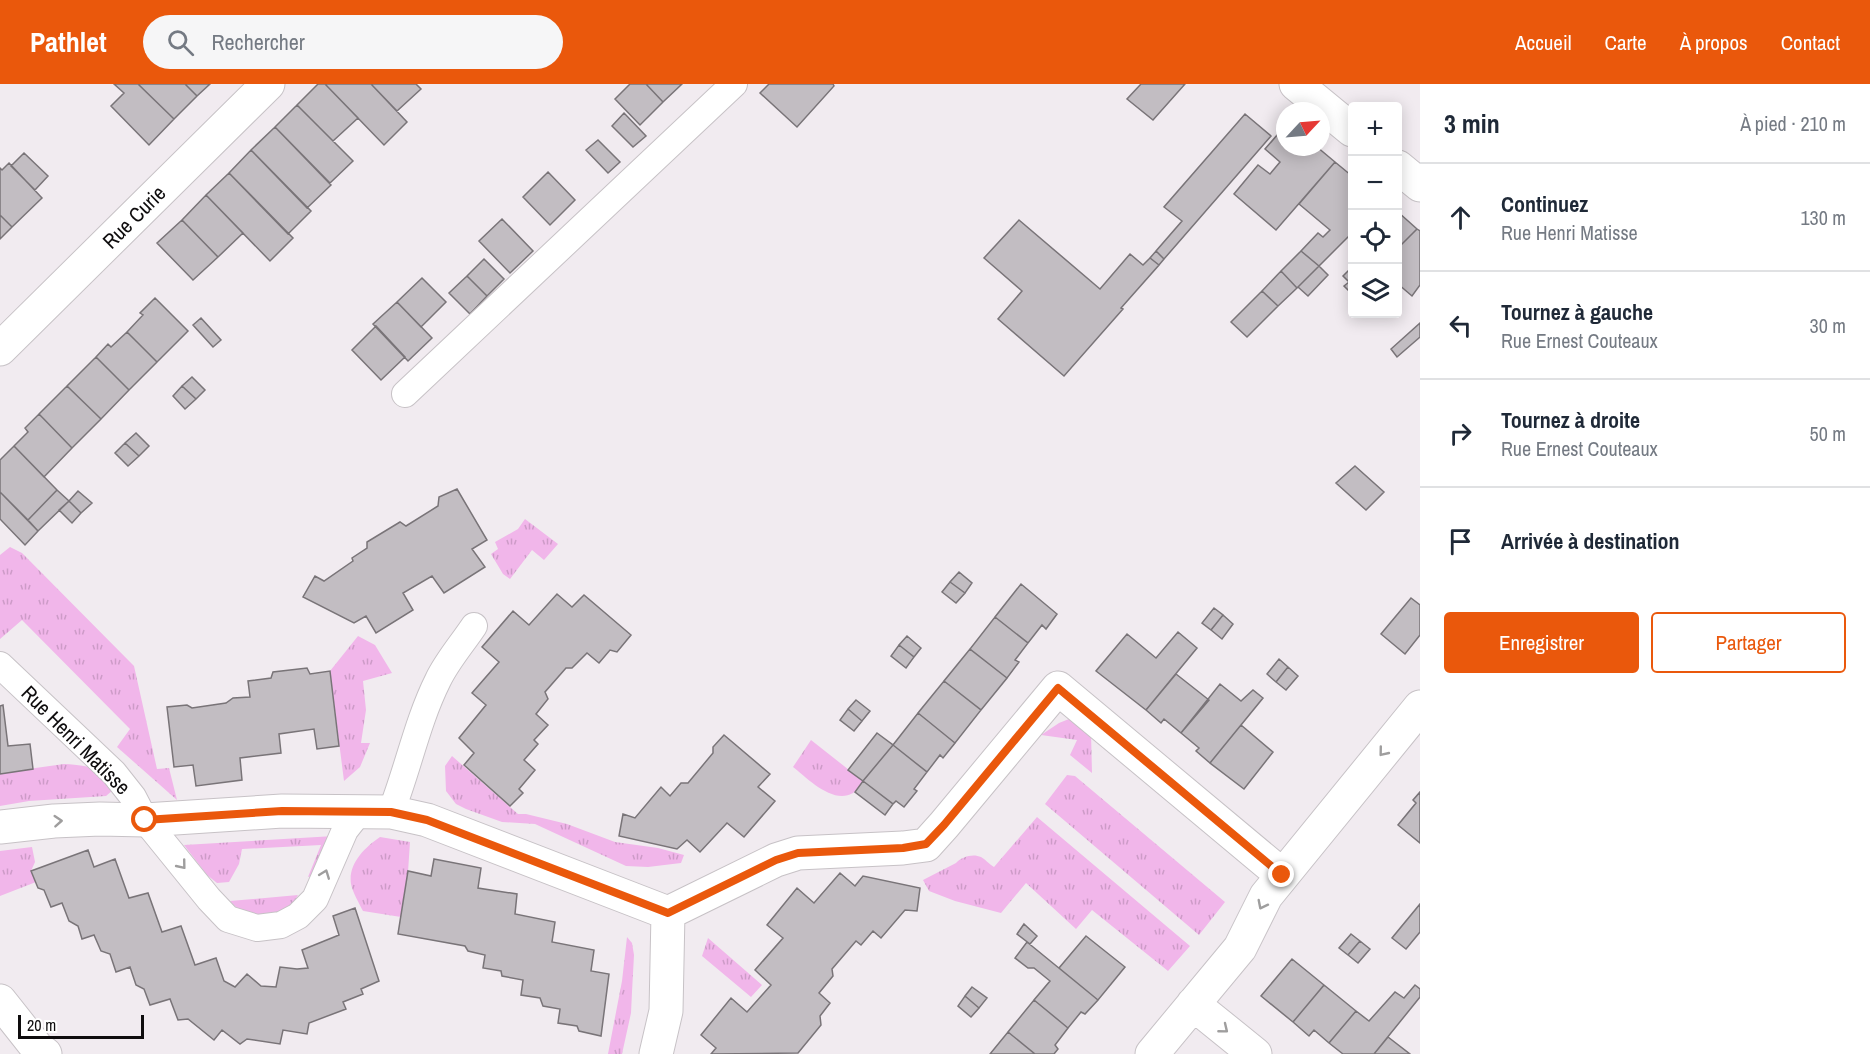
<!DOCTYPE html>
<html lang="fr">
<head>
<meta charset="utf-8">
<style>
  body { margin:0; font-family:"Archivo Narrow",sans-serif; background:#f6f6f7; color:#1f2937 }
  .controls { position:absolute; right:18px; top:18px; display:grid; overflow:hidden; border-radius:6px; box-shadow:0 3px 15px #0003 }
  .controls button { width:54px; height:54px; display:grid; place-items:center; padding:0; border:0; border-bottom:2px solid #e0e1e3; background:#fff; color:#1f2937; font:30px sans-serif }
  .compass { position:absolute; left:1276px; top:18px; width:54px; height:54px; border-radius:50%; background:#fff; box-shadow:0 3px 15px #0003; rotate:64deg }
  .scale { position:absolute; left:18px; bottom:15px; width:126px; box-sizing:border-box; padding-left:6px; border:3px solid #0e0c0d; border-top:0; font-size:16px; line-height:21px; white-space:nowrap; color:#0e0c0d; -webkit-text-stroke:4px #fff; paint-order:stroke }
  .stop { position:absolute; width:18px; height:18px; margin:-14px; border:4px solid #ea580c; border-radius:50%; background:#fff }
  .stop.end { background:#ea580c; border-color:#fff; box-shadow:0 2px 6px #0008 }
  .list { margin:0; padding:0; list-style:none }
  h2 { display:flex; justify-content:space-between; align-items:center; height:78px; margin:0; padding:0 24px; font-size:26px }
  h2 small { font-size:20px; font-weight:400; color:#747a83 }
  .list li { display:grid; grid-template-columns:39px 1fr auto; gap:18px; align-items:center; box-sizing:border-box; height:108px; padding:0 24px; border-top:2px solid #e0e1e3 }
  .list b { display:block; font-size:22px; white-space:nowrap }
  .list p { margin:0; font-size:20px; white-space:nowrap; color:#747a83 }
  .list em { font-size:20px; font-style:normal; color:#747a83 }
  .actions { display:flex; gap:12px; padding:18px 24px }
  .actions a { flex:1; padding:14px 0; border:2px solid #ea580c; border-radius:6px; text-align:center; font-size:21px; color:#ea580c }
  .actions .main { background:#ea580c; color:#fff }
  .icon { flex:none; width:33px; height:33px; fill:none; stroke:currentColor; stroke-width:2; stroke-linecap:round; stroke-linejoin:round }
  .map { position:relative; flex:none; width:1420px; height:970px; overflow:hidden }
  header { display:flex; align-items:center; gap:36px; box-sizing:border-box; height:84px; padding:0 30px; background:#ea580c; color:#fff }
  header strong { font-size:28px }
  nav { display:flex; gap:33px; margin-inline-start:auto; font-size:21px }
  .search { width:420px; height:54px; background:#f6f6f7; display:flex; align-items:center; gap:15px; box-sizing:border-box; padding:0 21px; border-radius:33px; color:#747a83; font-size:22px }
  main { display:flex }
  aside { flex:1; background:#fff }
  .map>svg:first-child { display:block }
  .grass { fill:url(#grass-tufts) }
  .building { fill:#c2bdc2; stroke:#797478; stroke-width:1.5 }
  .lines { fill:none; stroke-linecap:round; stroke-linejoin:round }
  .service-casing { stroke:#c7c2c6; stroke-width:28 }
  .minor-casing { stroke:#c7c2c6; stroke-width:35 }
  .service { stroke:#fff; stroke-width:26 }
  .minor { stroke:#fff; stroke-width:33 }
  .oneway { stroke:#9f9e9e }
  .route { stroke:#ea580c; stroke-width:8 }
  .labels { text-anchor:middle; dominant-baseline:central; stroke-width:4.5; stroke-linejoin:round; paint-order:stroke }
  .street-label { font-size:21px; fill:#0e0c0d; stroke:#fff }
</style>
</head>
<body>
<header>
<strong>Pathlet</strong>
<div class="search"><svg class="icon" aria-label="search" viewBox="0 0 24 24"><circle cx="10" cy="10" r="6"/><path d="M15 15l6 6"/></svg>Rechercher</div>
<nav><a>Accueil</a><a>Carte</a><a>À propos</a><a>Contact</a></nav>
</header>
<main>
<div class="map">
<svg width="1420" height="970" viewBox="0 0 1420 970">
  <defs>
    <pattern id="grass-tufts" width="24" height="20" patternUnits="userSpaceOnUse" patternTransform="scale(1.5)"><rect width="24" height="20" fill="#f1b6ea"/><path d="M3 7l-1-3M5 7V3M7 7l1-3M15 17l-1-3M17 17v-4M19 17l1-3" fill="none" stroke="#cd9bc8"/></pattern>
  </defs>
  <rect width="100%" height="100%" fill="#f1ebf0"/>
  <path class="grass" d="M525,435L558,460L544,476L532,466L510,495L503,490L491,470L498,465L495,458L518,445Z
    M10,463L22,469L134,582L157,685L169,684L177,716L117,663L130,645L22,536L0,555V471Z
    M358,552L375,561L392,589L363,597L366,626L361,659H370L360,683L344,697L330,587Z
    M1069,635L1091,648L1092,689L1070,671L1077,656L1041,651L1059,639Z
    M811,656L863,697C860,701 857,706 853,709C833,721 807,694 793,683Z
    M452,672L518,730H526L567,740L615,758L658,764L684,771L681,779L648,783L626,782L535,740L502,738L466,725L456,720L446,707L445,682Z
    M64,680C95,682 95,683 113,706L106,712L29,717L0,722V689Z
    M1067,691L1075,692L1225,818L1199,851L1045,720Z
    M1037,733L1190,862L1168,887L1092,826L1076,845L1026,799L1001,829L955,817L929,807L923,796L956,779C961,773 973,769 981,773C985,775 989,780 994,783Z
    M334,752L312,792L308,793L321,761L242,765L239,780L229,798L217,799L207,791L184,761Z
    M380,753L410,758L408,788L401,833L363,827C359,819 353,809 351,800C348,780 364,764 380,753Z
    M32,763L35,778L31,787L36,798L0,812V767Z
    M298,811C296,814 294,821 291,823C275,838 242,833 230,817Z
    M627,853L632,859L634,871L632,908L631,929L622,970H608L622,897Z
    M708,854L762,901L751,913L702,872Z"/>
  <path class="building" d="M114,0H138L174,35L149,61L111,22L124,9Z
    M138,0H185L197,12L174,35Z
    M185,0H210L197,12Z
    M318,0H325L358,34L333,57L297,21Z
    M325,0H371L407,38L384,61Z
    M371,0H416L421,5L397,27Z
    M630,0H646L663,18L640,41L615,15Z
    M646,0H682L663,18Z
    M769,0H833L834,2L797,43L760,9Z
    M1141,0H1185L1153,36L1127,15Z
    M297,21L353,77L330,99L275,43Z
    M624,29L646,52L633,63L612,42Z
    M1245,30L1271,52L1164,175L1156,167L1182,137L1164,123Z
    M1285,42V63H1317L1335,78L1276,146L1234,110L1258,81L1270,90L1280,78L1265,65Z
    M275,43L331,101L307,124L251,66Z
    M598,56L620,78L608,89L586,66Z
    M251,66L311,127L288,150L229,89Z
    M24,69L48,92L35,106L11,82Z
    M1335,78L1352,92V149L1319,182L1301,167L1318,149L1323,153L1330,146L1299,120Z
    M9,79L42,114L12,143L0,131V84L2,86Z
    M548,88L575,116L550,141L523,113Z
    M229,89L293,154L270,177L206,111Z
    M206,111L243,149L218,173L182,136Z
    M1398,128L1417,145L1398,164Z
    M0,131L12,143L0,155Z
    M502,135L533,167L510,189L479,157Z
    M182,136L218,173L193,196L157,159Z
    M1019,136L1100,205L1130,170L1143,181L1150,174L1159,181L1121,224L1123,225L1064,292L998,235L1022,207L984,174Z
    M1417,145L1420,147V201L1412,212L1398,200V164Z
    M1156,167L1164,175L1159,181L1150,174Z
    M1301,167L1319,182L1297,204L1281,187Z
    M484,175L504,195L487,212L467,192Z
    M1319,182L1328,191L1308,212L1298,203Z
    M1352,183V207L1351,209L1344,202L1349,198L1343,192Z
    M1281,187L1297,204L1278,222L1262,207Z
    M467,192L487,212L470,230L449,209Z
    M422,194L446,218L421,243L397,218Z
    M1262,207L1278,222L1247,253L1231,238Z
    M155,214L188,247L157,278L127,248L143,231L140,229Z
    M397,218L432,254L408,277L373,240Z
    M201,234L221,256L213,263L193,241Z
    M1420,239V253L1397,273L1391,265Z
    M376,242L405,273L381,296L352,266Z
    M127,248L157,278L129,306L96,273L108,260L111,263Z
    M96,273L129,306L101,335L67,302Z
    M192,293L205,306L196,315L182,302Z
    M67,302L101,335L72,364L39,330Z
    M182,302L196,315L185,325L173,312Z
    M39,330L72,364L44,393L14,362L28,348L25,344Z
    M136,349L149,362L139,372L125,359Z
    M125,359L139,372L128,382L115,369Z
    M14,362L57,406L28,436L0,408V376Z
    M1355,382L1384,408L1366,426L1336,399Z
    M457,405L487,456L472,465L485,483L444,509L432,492L403,509L413,526L376,549L366,532L354,539L303,513L315,492L324,497L353,477L352,474L367,464V458L400,438L406,442L438,422L439,413Z
    M57,406L69,417L38,447L28,436Z
    M78,407L92,419L81,429L69,417Z
    M0,408L38,447L25,461L0,435Z
    M69,417L81,429L72,439L59,426Z
    M959,488L972,499L965,509L950,498Z
    M950,498L965,509L956,519L942,508Z
    M1021,500L1057,530L1046,545L1042,541L1028,559L995,533Z
    M557,510L572,523L584,511L631,551L617,568L610,566L599,579L587,569L572,584H566L545,608L548,615L536,630L548,641L534,656L538,660L524,676L535,686L519,705L523,709L510,722L464,681L474,669L459,654L486,621L472,609L499,578L482,563L513,527L529,541Z
    M1411,514L1420,521V551L1405,570L1381,550Z
    M1214,524L1223,531L1211,546L1202,539Z
    M1223,531L1233,540L1222,555L1211,546Z
    M995,533L1028,559L1015,576L1019,578L1007,594L970,565Z
    M1178,548L1197,564L1146,626L1096,587L1127,550L1156,574Z
    M907,552L921,564L914,573L899,561Z
    M899,561L914,573L906,584L891,572Z
    M970,565L1007,594L981,626L944,597Z
    M1279,575L1288,583L1276,598L1267,590Z
    M1288,583L1298,592L1286,606L1276,598Z
    M307,584L310,590L330,587L339,662L317,665L314,645L279,650L281,669L240,674L242,696L196,702L193,681L174,683L167,623L187,621L192,624L226,619L233,614L250,613L248,597L271,594L273,588Z
    M1176,590L1209,616L1181,649L1164,635L1161,639L1146,626Z
    M944,597L981,626L955,659L918,629Z
    M1220,600L1241,617L1253,606L1263,614L1210,679L1196,667L1199,664L1181,649Z
    M856,616L870,627L862,637L848,625Z
    M3,621L8,662L30,660L33,685L0,690V622Z
    M848,625L862,637L854,647L840,636Z
    M918,629L955,659L943,674L940,671L927,688L893,661Z
    M1241,641L1273,668L1244,705L1210,679Z
    M877,649L893,661L863,697L848,686Z
    M724,651L770,690L758,703L775,717L744,753L727,739L700,768L687,756L677,765L619,752L623,730L635,734L661,703L670,712L681,699H688L713,669V663Z
    M893,661L927,688L914,705L917,707L904,723L896,717L893,720L863,697Z
    M863,697L893,720L885,731L855,708Z
    M1420,708V759L1398,741L1416,719L1413,716Z
    M88,766L94,783L115,775L129,814L148,809L162,848L181,842L195,881L216,874L224,897L235,903L247,890L261,902L276,903L280,883L297,885L308,884L302,866L339,851L333,832L355,824L379,897L361,905L363,910L343,918L346,925L309,939L307,950L283,946L280,960L247,955L240,960L222,946L214,956L188,935L178,936L170,915L150,921L144,905L136,901L130,883L116,888L110,870L101,867L94,851L82,855L78,842L69,837L62,819L51,823L44,806L38,804L31,787Z
    M434,775L481,784L478,804L517,810L515,830L555,838L552,858L594,866L591,887L609,890L601,952L579,947L577,942L558,939L560,925L543,922L540,914L521,911L523,896L502,892L501,887L483,884L485,871L468,867L465,862L398,850L408,787L431,792Z
    M840,789L855,802L863,792L920,804L917,827L905,826L881,854L873,847L861,861L856,857L832,885L833,892L819,909L830,919L820,932L821,941L798,969L711,970L716,964L701,951L731,914L747,928L771,901L755,886L783,854L767,841L797,804L814,819Z
    M1420,820V848L1406,865L1392,854Z
    M1024,840L1037,852L1030,860L1017,850Z
    M1351,850L1360,857L1348,871L1339,864Z
    M1086,852L1125,883L1098,916L1059,884Z
    M1360,857L1370,865L1358,879L1348,871Z
    M1027,858L1098,916L1085,930L1081,928L1068,944L1034,916L1050,897L1034,884H1028L1015,874Z
    M1292,875L1324,901L1293,938L1261,912Z
    M1324,901L1356,927L1329,959L1314,946L1309,952L1293,938Z
    M1415,901L1420,905V913L1374,970H1343L1329,959L1356,927L1369,937L1395,908L1404,914Z
    M972,903L987,914L979,924L965,912Z
    M965,912L979,924L971,933L958,922Z
    M1034,916L1068,944L1055,961L1058,965L1054,970H1035L1008,948Z
    M1008,948L1035,970H990Z
    M1388,953L1410,970H1374Z"/>
  <g class="lines">
    <g class="service-casing">
      <path id="service" d="M405,310L734,0
        M0,581L114,689L133,713L145,736L209,815L228,835L257,844L281,841L298,832L315,815L345,746L360,727
        M391,728C408,685 417,638 438,596C447,577 462,560 474,542"/>
    </g>
    <g class="minor-casing">
      <path id="minor" d="M1296,0L1352,46
        M1398,83L1420,101
        M0,265L268,0
        M0,743L54,737L100,735L145,736L282,727L391,728L427,736L668,829L776,776L798,769L903,764L926,761L944,741L1058,604L1282,791
        M0,917L38,965L45,970
        M1193,920L1255,970
        M656,970L666,927L668,829
        M1152,970L1240,864L1266,812L1420,623"/>
    </g>
    <use href="#service" class="service"/>
    <use href="#minor" class="minor"/>
  </g>
  <defs><path id="oneway-chevron" d="M-2-3.5L2.5 0L-2 3.5" fill="none" stroke-width="1.6" stroke-linecap="round" stroke-linejoin="round" transform="scale(1.5)"/></defs>
  <g class="oneway">
    <use href="#oneway-chevron" transform="translate(1383 668) rotate(129)"/>
    <use href="#oneway-chevron" transform="translate(58 737) rotate(-4)"/>
    <use href="#oneway-chevron" transform="translate(182 781) rotate(51)"/>
    <use href="#oneway-chevron" transform="translate(325 790) rotate(-69)"/>
    <use href="#oneway-chevron" transform="translate(1262 821) rotate(117)"/>
    <use href="#oneway-chevron" transform="translate(1224 945) rotate(39)"/>
  </g>
  <g class="lines">
    <path class="route" d="M145,736L282,727L391,728L427,736L668,829L776,776L798,769L903,764L926,760L944,741L1058,604L1282,791"/>
  </g>
  <g class="labels">
    <g class="street-label">
      <text transform="translate(134 133) rotate(-45)">Rue Curie</text>
      <text transform="translate(76 656) rotate(45)">Rue Henri Matisse</text>
    </g>
  </g>
</svg>
<div class="controls">
<button>+</button>
<button>−</button>
<button><svg class="icon" aria-label="locate" viewBox="0 0 24 24"><circle cx="12" cy="12" r="6"/><path d="M12 2v4M12 18v4M2 12h4M18 12h4"/></svg></button>
<button><svg class="icon" aria-label="layers" viewBox="0 0 24 24"><path d="M12 4l9 5-9 5-9-5zM3 14l9 5 9-5"/></svg></button>
</div>
<svg class="compass" viewBox="-18 -18 36 36"><path d="M0-13l5 13h-10z" fill="#e53935"/><path d="M0 13l5-13h-10z" fill="#747a83"/></svg>
<div class="scale">20 m</div>
<div class="stop" style="left:145px;top:736px"></div>
<div class="stop end" style="left:1282px;top:791px"></div>
</div>
<aside>
<h2>3 min<small>À pied · 210 m</small></h2>
<ul class="list">
<li><svg class="icon" aria-label="ahead" viewBox="0 0 24 24"><path d="M12 20V5M6 11l6-6 6 6"/></svg><div><b>Continuez</b><p>Rue Henri Matisse</p></div><em>130 m</em></li>
<li><svg class="icon" aria-label="left" viewBox="0 0 24 24"><path d="M17 20v-9H6M10 6l-5 5 5 5"/></svg><div><b>Tournez à gauche</b><p>Rue Ernest Couteaux</p></div><em>30 m</em></li>
<li><svg class="icon" aria-label="right" viewBox="0 0 24 24"><path d="M7 20v-9h11M14 6l5 5-5 5"/></svg><div><b>Tournez à droite</b><p>Rue Ernest Couteaux</p></div><em>50 m</em></li>
<li><svg class="icon" aria-label="arrive" viewBox="0 0 24 24"><path d="M6 21V4h12l-3 4 3 4H6"/></svg><div><b>Arrivée à destination</b></div></li>
</ul>
<div class="actions"><a class="main">Enregistrer</a><a>Partager</a></div>
</aside>
</main>
</body>
</html>
